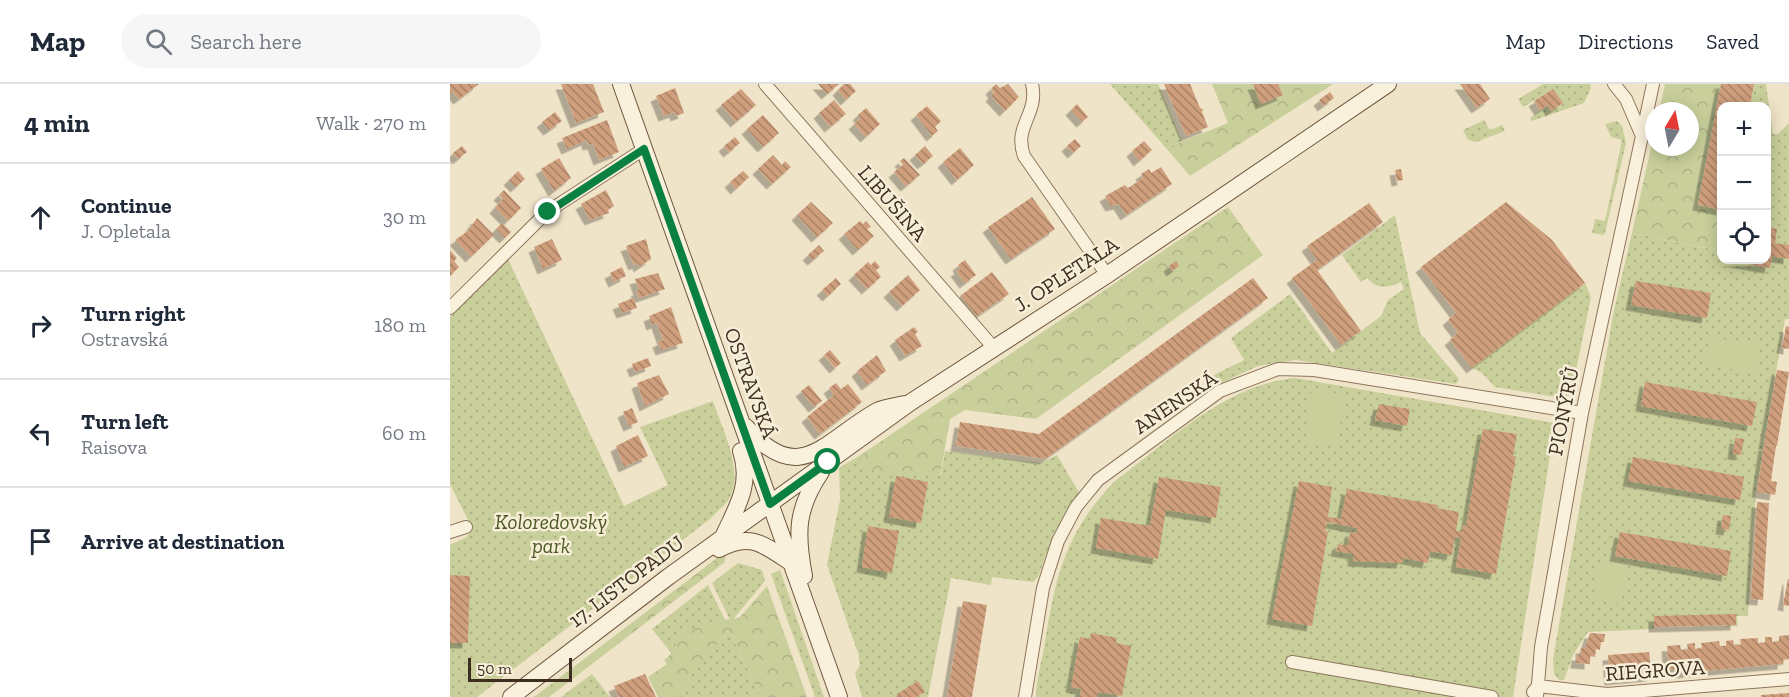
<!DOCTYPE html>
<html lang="en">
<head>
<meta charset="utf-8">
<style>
  body { margin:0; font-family:"Zilla Slab",serif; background:#f6f6f7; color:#1f2937 }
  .controls { position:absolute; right:18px; top:18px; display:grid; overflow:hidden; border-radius:12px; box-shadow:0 3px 15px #0003 }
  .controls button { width:54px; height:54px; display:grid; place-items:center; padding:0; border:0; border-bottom:2px solid #e0e1e3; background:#fff; color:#1f2937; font:30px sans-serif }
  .compass { position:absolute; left:1195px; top:18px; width:54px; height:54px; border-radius:50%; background:#fff; box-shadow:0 3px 15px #0003; rotate:10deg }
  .scale { position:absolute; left:18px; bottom:15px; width:104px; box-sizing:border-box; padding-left:6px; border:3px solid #3d2e20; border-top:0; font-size:16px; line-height:21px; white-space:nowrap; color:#3d2e20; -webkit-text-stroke:4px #f7eed8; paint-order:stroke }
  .stop { position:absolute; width:18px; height:18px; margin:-14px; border:4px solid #0b8043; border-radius:50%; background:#fff }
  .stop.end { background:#0b8043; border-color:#fff; box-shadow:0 2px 6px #0008 }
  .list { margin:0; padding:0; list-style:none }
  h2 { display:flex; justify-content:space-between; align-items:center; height:78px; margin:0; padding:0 24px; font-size:26px }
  h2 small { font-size:20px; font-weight:400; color:#747a83 }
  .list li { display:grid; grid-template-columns:39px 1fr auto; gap:18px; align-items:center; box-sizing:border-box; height:108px; padding:0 24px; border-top:2px solid #e0e1e3 }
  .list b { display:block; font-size:22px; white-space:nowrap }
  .list p { margin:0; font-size:20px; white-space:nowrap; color:#747a83 }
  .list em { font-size:20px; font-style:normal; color:#747a83 }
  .icon { flex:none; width:33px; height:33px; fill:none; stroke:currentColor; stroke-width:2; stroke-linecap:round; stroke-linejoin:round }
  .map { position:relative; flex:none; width:1339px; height:613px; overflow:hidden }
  header { display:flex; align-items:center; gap:36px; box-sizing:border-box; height:84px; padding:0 30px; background:#fff; border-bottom:2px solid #e0e1e3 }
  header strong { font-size:28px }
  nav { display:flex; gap:33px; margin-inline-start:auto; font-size:21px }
  .search { width:420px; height:54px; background:#f6f6f7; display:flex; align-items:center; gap:15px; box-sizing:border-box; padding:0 21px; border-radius:33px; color:#747a83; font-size:22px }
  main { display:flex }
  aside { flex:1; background:#fff }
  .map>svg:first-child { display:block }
  .green { fill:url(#green-dots) }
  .forest { fill:url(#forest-crowns) }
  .pitch { fill:#c9cf9b }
  .building { fill:url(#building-back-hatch); filter:url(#shadow) }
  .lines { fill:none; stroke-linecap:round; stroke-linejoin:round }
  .street-casing { stroke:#8d765c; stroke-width:14 }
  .secondary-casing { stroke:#6f573f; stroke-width:18 }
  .street { stroke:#faf1dc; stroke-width:12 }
  .secondary { stroke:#faf1dc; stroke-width:16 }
  .route { stroke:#0b8043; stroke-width:8 }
  .labels { text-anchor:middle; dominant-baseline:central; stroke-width:5; stroke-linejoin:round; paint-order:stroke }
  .street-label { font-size:21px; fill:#3d2e20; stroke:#f7eed8 }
  .park-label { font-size:21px; font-style:italic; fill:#4d5a26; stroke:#f7eed8 }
</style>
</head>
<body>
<header>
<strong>Map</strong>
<div class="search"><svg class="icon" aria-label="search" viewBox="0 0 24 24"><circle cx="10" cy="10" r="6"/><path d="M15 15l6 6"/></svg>Search here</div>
<nav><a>Map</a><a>Directions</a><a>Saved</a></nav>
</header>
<main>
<aside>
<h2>4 min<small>Walk · 270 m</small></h2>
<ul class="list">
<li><svg class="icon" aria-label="ahead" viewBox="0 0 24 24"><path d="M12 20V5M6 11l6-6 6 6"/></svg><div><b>Continue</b><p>J. Opletala</p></div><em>30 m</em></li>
<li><svg class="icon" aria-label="right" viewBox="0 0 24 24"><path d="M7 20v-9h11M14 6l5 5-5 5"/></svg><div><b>Turn right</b><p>Ostravská</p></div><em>180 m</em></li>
<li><svg class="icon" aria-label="left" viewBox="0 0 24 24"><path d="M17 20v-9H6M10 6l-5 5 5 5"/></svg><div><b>Turn left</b><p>Raisova</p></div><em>60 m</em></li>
<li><svg class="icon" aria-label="arrive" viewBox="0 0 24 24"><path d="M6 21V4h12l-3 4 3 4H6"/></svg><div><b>Arrive at destination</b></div></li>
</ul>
</aside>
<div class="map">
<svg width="1339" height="613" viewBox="0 0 1339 613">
  <defs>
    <pattern id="green-dots" width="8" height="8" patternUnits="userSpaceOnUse" patternTransform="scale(1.5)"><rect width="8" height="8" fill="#c9cf9b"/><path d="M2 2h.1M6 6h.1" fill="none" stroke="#aeb285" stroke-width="1.8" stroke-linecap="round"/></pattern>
    <pattern id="forest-crowns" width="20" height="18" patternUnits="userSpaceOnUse" patternTransform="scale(1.5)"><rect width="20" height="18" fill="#c9cf9b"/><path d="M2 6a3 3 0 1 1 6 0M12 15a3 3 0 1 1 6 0" fill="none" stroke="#aeb285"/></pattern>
    <pattern id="building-back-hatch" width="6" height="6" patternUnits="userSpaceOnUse" patternTransform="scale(1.5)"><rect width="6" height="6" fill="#cf9f7d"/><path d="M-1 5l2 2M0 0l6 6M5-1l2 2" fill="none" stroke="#a98266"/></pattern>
    <filter id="shadow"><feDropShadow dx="-5.5" dy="5.5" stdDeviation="0" flood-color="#0004"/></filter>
  </defs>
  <rect width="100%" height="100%" fill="#f0e4c8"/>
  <path class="green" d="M660,0H708L732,57L716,64Z
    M1093,0H1140L1141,4L1134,19L1082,37L1080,34L1098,21L1102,26L1112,20L1103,5L1073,23L1068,15Z
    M1304,0H1316L1323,50H1328L1339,39V235H1335L1306,408L1298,532H1287L1288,542L1276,543L1275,531L1204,533V545L1138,548L1123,571L1114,596H1109L1104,590L1103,575L1164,226L1182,149L1271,167L1272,176H1316V22H1300Z
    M1034,36L1040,46L1052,41L1055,47L1026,58L1018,56L1013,46Z
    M1167,37L1172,42L1176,59L1155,149L1153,151L1142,149L1145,135L1155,137L1172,56L1161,53L1155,40Z
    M945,131L970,249L1009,295L1006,300L846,276L808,282L760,304L754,296L794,276L781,254L840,210L882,269L931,232L938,216L954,205L951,198C938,204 927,206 917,194L911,198L892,171Z
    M58,175L174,422L218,401L190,343L263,317C272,346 297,390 277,418C272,424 265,429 260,435L27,613H0V461L17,453L22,444L0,400V233Z
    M1135,199L1141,213L1121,311L1111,314L1045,303L1032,289L1022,284Z
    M845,294L1105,339L1063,613H586C586,595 592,576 595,558C606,490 616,447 666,396C719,357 776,300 845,294Z
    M495,367L591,379L607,371L630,410L620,421L603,451L588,493L583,498L542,493L541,501L501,494L478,613H412L405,590L410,581L408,569L377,481L390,416L389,384L409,372L418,386L491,391Z
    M288,479L312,486L315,497L281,538L262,499Z
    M330,486L374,613H365L321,490Z
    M258,501L275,536C251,539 231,546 222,570L202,545Z
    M279,546L311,613H231L242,588Z
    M142,590L160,613H111Z"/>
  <path class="forest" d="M762,0H883L740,92L716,64L778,39Z
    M1215,0H1271L1248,121L1271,126V167L1182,149L1204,50V63H1240V27H1209Z
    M778,123L813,171L586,335L515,326L500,335L490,392L418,386L409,372Z
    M275,468V478L99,613H84Z
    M317,502L357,613H311L279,546L242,589L231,613H208L198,593L217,580L214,576C223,570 222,565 228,557C243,537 266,537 289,534Z"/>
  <path class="pitch" d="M1260,253L1311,261L1306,289L1255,281Z
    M861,307L893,310L889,361L856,358Z
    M1151,473L1178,478L1171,520L1143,516Z"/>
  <path class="building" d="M0,0H29L9,15L3,8L0,10Z
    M111,0H143L154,28L126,39Z
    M368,0H389L377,10Z
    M394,0H400L406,7L396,16L388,6Z
    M546,0L550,4L558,0L569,13L555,27L541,12L544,9L541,5Z
    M714,0H740L750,24L753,25L752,28L758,43L736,52Z
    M803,0H828L833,11L811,20Z
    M1010,0H1030L1040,15L1027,24Z
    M1271,0H1304L1300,22H1272V126L1248,121Z
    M225,4L234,29L226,32L225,28L214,32L206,12Z
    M291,5L306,21L286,38L271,21Z
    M1103,5L1113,19L1101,27L1098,21L1090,26L1084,17Z
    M880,8L884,14L873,22L869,16Z
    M384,16L396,30L380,43L369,29Z
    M627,20L638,33L632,38L621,26Z
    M477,22L491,37L485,43L488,47L482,52L466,31Z
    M416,24L430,40L416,53L404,40L411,34L408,31Z
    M105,28L112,37L99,46L92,38Z
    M313,31L329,49L313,63L297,45Z
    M157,36L169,68L149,76L143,60L138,61L137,56L117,65L112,54Z
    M285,53L290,59L279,68L274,62Z
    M625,55L631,62L623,69L617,62Z
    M694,57L702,66L689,77L682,67Z
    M12,62L17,68L8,75L3,69Z
    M475,62L483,72L473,80L465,71Z
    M510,64L524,81L507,96L493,78Z
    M323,71L332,81L335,77L341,83L322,100L308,85Z
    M109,74L121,94L104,107L91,85Z
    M454,74L470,91L456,102L444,88L453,81L450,77Z
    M711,83L722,100L676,131L669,120L661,122L655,112L675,101L678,104L693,94L691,90L699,85L701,89Z
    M951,85L953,96L947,97L945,86Z
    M68,87L75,95L66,103L59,96Z
    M293,87L299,93L286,105L280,98Z
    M54,106L71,124L58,137L45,124L53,115L49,111Z
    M156,106L164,122L158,126L159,129L140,136L131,120Z
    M582,113L605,145L561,175L538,143Z
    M361,118L383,139L367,153L347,131Z
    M1056,118L1102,156L1135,199L1022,284L1000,256L1008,249L998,236L1006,229L971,183Z
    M919,119L933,138L867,186L911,247L891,261L842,194L867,176L857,162Z
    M27,134L44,151L21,173L5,156L18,147Z
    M410,137L413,140L416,137L421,143L417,145L424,152L408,166L394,150Z
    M52,139L61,148L55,154L46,145Z
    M1317,143L1327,145L1325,159L1339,161V175L1322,172L1320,184L1280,177L1317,176Z
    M102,155L112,176L93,185L84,163Z
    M196,155L201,175L189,183L188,179L184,181L176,162Z
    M369,161L374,167L363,176L358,171Z
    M0,166L7,174L4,177L9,183L0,192Z
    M515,176L526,191L515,199L506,187L510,185L508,181Z
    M425,177L430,183L426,186L431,193L417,205L404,191L418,178L421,181Z
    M726,177L729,182L722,187L719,182Z
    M172,183L176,192L164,198L160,189Z
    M542,188L559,210L527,232L510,212Z
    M208,189L215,205L189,214L186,207L189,206L185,195Z
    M458,191L470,206L452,222L439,208Z
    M386,194L391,200L378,212L372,206Z
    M803,194L818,214L595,375L506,362L510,338L589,350Z
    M1186,197L1261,209L1257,234L1181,221Z
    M183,214L187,224L172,229L168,220Z
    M221,223L233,259L211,266L208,258L213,256L207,239L202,241L199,232Z
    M1336,242L1339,243V265L1332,264Z
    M464,243L468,248L465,250L472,262L455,272L445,256Z
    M380,266L391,279L385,284L374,271Z
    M427,271L436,287L417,301L407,287Z
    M198,274L201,282L185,288L182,280Z
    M1327,286L1339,288L1327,362L1314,360Z
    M209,291L219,310L195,322L187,299Z
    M1195,298L1307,318L1302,342L1191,322Z
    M386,299L391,305L398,300L412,318L370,350L357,333L384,311L379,304Z
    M359,301L372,317L364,323L351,307Z
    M929,320L960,325L957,342L925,336Z
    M182,324L188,338L179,342L173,328Z
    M1033,345L1067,350L1063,372L1066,373L1046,490L1006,483L1011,454L1005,453L1002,471L980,467L978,479L953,474L952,479L903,477L904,470L886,467L888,460L898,462L900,448L907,449V444L877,438L875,447L878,448L862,542L822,535L849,397L882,403L878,433L891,435L897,405L988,421L987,424L1009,428L1006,447L1012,448L1013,441L1016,442Z
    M188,351L198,372L174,383L166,362Z
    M1285,354L1294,355L1291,371L1283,370Z
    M1314,361L1326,362L1321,397L1327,398L1325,411L1307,408Z
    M1183,373L1294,393L1290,416L1178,397Z
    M446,392L478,398L471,439L439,433Z
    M709,393L771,403L766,434L716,426L708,475L646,464L651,434L700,442Z
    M1307,418L1319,419L1313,516L1301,515Z
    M1273,431L1281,432L1279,446L1271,445Z
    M418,442L449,447L442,489L412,483Z
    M1170,448L1281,467L1277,492L1165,472Z
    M0,491L20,492L18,559H0Z
    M1338,495H1339V522L1333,521Z
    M513,517L537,521L522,613H497Z
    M1286,530V541L1204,543V532Z
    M641,549L667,554L666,559L681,562L672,612L648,608L647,613H630L631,605L621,603L630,553L640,555Z
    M1140,549L1155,550L1154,558H1151L1150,566L1146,565L1145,573L1140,572V580L1126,579L1127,571H1131V564H1135Z
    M1339,551V575L1333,576V580L1231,589L1230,585L1219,586L1217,562L1230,561L1231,566H1238L1237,560L1245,559V565L1252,564L1251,559L1269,557L1270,562H1276V557L1283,556L1284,561H1291L1290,555L1308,554V559H1315V553H1322V558L1329,557V552Z
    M1199,568L1202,592L1160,596L1158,571Z
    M195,590L206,613H169L164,602Z
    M468,597L475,608L466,613H448L447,610Z
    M1339,609V613H1311V611Z"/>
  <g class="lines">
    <g class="street-casing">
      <path id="street" d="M315,0L543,263
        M582,0C589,31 563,41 574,72L657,191
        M1192,52L1203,0
        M0,224L97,128L194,65
        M0,448L16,443
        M842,578L1042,613
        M1083,608L1088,602L1157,610L1339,595
        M575,613L593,504L608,457L626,423L648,396L770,307L828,285L864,286L1132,329
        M1087,613L1091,563L1132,329L1192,52L1176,15L1164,0"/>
    </g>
    <g class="secondary-casing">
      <path id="secondary" d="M171,0L389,613
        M296,343C350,405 375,356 427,327C435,323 446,322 455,320
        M273,453C287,423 302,400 291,367
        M269,465C300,448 313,460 340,478
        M354,492C346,449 346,425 371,388
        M61,613L218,493L461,318L657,191L938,0"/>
    </g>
    <use href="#street" class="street"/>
    <use href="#secondary" class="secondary"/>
  </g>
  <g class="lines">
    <path class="route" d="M98,128L194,65L320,420L378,378"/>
  </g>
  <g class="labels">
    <g class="street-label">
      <text transform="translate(443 119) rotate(49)">LIBUŠINA</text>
      <text transform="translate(616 190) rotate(-33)">J. OPLETALA</text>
      <text transform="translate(301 299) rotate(70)">OSTRAVSKÁ</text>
      <text transform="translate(725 318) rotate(-34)">ANENSKÁ</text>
      <text transform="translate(1113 327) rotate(-79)">PIONÝRŮ</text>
      <text transform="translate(176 497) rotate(-37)">17. LISTOPADU</text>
      <text transform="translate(1205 586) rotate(-4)">RIEGROVA</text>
    </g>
    <g class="park-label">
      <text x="101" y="437">Koloredovský<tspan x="101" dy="24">park</tspan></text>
    </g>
  </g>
</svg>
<div class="controls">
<button>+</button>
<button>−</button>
<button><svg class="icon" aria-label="locate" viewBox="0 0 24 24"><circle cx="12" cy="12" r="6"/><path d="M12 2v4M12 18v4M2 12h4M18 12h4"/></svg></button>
</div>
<svg class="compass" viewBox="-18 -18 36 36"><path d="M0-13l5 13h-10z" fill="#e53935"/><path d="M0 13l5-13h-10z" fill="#747a83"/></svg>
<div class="scale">50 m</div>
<div class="stop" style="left:378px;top:378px"></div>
<div class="stop end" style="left:98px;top:128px"></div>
</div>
</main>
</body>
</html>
